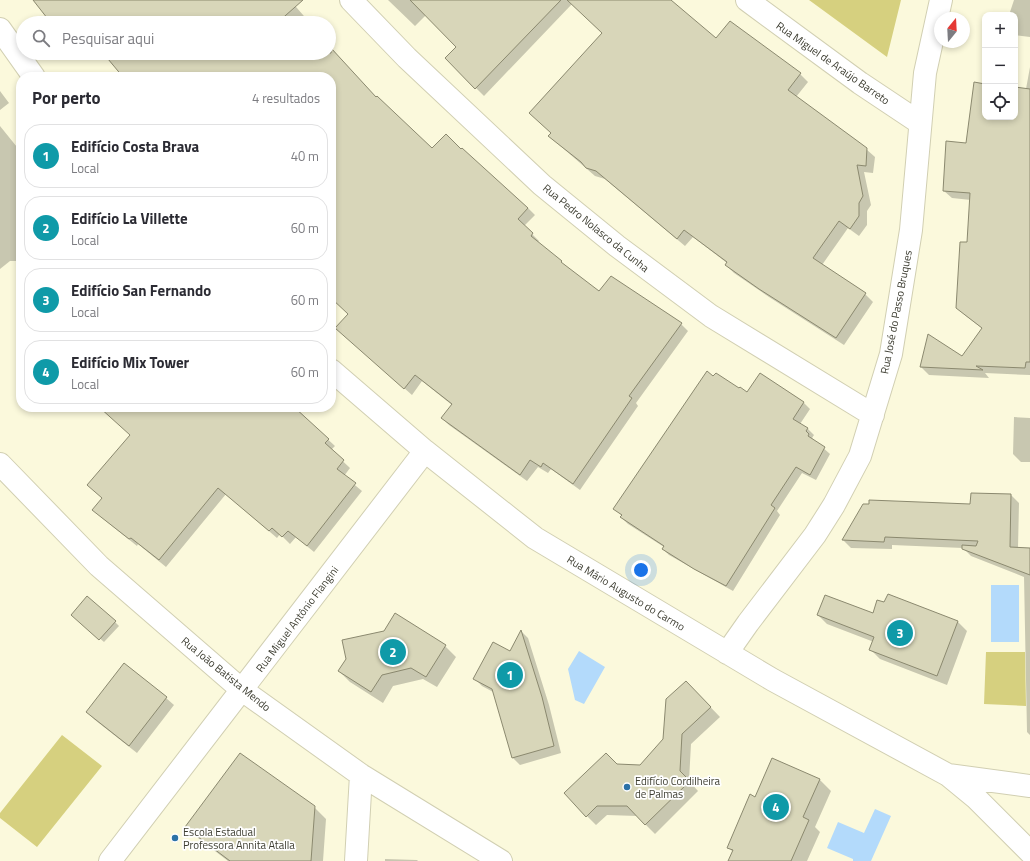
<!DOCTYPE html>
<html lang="pt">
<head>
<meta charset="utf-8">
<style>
  body { margin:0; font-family:"Titillium Web",sans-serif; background:#f2f2f3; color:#2b2b33 }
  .controls { position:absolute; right:12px; top:12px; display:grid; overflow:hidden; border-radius:8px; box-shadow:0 2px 6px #0003 }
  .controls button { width:36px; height:36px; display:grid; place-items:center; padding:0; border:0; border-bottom:1px solid #e1e1e2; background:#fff; color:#2b2b33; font:20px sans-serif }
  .compass { position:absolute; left:934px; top:12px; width:36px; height:36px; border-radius:50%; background:#fff; box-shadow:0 2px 6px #0003; rotate:18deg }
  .you { position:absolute; left:641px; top:570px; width:14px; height:14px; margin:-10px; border:3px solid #fff; border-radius:50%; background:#1a73e8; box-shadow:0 0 0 6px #1a73e833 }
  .badge { display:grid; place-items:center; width:26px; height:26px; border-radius:50%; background:#2c72a7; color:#fff; font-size:13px; font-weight:700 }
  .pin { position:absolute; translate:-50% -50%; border:2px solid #fff; box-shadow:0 1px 4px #0006 }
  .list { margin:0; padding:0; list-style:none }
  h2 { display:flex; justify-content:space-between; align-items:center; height:52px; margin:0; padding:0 16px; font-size:17px }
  h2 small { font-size:13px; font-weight:400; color:#7c7c81 }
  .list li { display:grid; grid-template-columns:26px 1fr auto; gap:12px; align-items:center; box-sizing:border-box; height:64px; margin:0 8px 8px; padding:0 8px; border:1px solid #e1e1e2; border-radius:16px }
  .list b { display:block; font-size:15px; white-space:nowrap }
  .list p { margin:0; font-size:13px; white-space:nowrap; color:#7c7c81 }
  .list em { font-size:13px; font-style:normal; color:#7c7c81 }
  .icon { flex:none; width:22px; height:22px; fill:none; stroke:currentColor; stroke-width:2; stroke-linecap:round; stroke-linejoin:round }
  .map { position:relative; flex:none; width:1030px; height:861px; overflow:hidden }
  .search { position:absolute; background:#fff; box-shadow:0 2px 6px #0003; left:16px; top:16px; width:320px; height:44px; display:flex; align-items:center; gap:10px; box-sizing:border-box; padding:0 14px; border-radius:22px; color:#7c7c81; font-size:15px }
  .panel { position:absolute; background:#fff; box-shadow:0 2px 6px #0003; left:16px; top:72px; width:320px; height:340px; border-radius:16px }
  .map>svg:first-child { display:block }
  .green { fill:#d6d07f }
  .water { fill:#b3dafb }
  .shadow { fill:#0003 }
  .building { fill:#d8d6b9; stroke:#8b896f }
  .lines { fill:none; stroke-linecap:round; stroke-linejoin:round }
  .minor-casing { stroke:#d1cfb2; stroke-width:24 }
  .minor { stroke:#fff; stroke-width:22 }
  .poi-dot { fill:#2c72a7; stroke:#fff; stroke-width:1.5 }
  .labels { text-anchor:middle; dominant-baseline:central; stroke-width:3.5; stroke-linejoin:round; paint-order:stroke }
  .street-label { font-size:11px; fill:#3d3d31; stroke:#fff }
  .poi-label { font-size:11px; fill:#3d3d31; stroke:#fff; text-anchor:start }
</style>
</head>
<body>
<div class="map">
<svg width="1030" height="861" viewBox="0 0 1030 861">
  <rect width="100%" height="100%" fill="#fbf9dc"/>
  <path class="green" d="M809,0H901L887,57Z
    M986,652H1025L1026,706L984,704Z
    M62,735L102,766L37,847L0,818V813Z"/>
  <path class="water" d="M991,585H1019V642H991Z
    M579,651L605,667L584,704L575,700L568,669Z
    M875,809L891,816L871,861H853V859L827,848L838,822L864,833Z"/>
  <path class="shadow" d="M35,0H290L310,23H52Z
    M388,0H669L716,39L800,74L808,82L796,97L866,149L875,157L873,173L864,172L871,205L867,211V225L859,236L848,228L822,265L865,294L873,302L844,345L769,297L734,273L726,265L727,263L693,237L685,246L605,179L595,176L549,136L552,133L603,34L572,4L484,96L446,58L458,47L426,15L415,26Z
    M1014,0H1030V37L1015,35V15H1009Z
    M329,46L376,98L432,150L461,151L528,208L535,215L524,226L539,241L538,242L568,269L599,293L681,324L688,331L636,403L638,406L580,490L551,469L548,473L538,467L527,481L449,425L442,418L452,405L422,381L412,395L352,342L349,314L331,297V77H124L108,58L105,60L99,53H329Z
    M1030,67V375L985,373L989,378L929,375L921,367L962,358L983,329L966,316L957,308L968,243L971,200L952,198L944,191L967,144L985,85V117H1015V88L1026,89Z
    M0,91L9,103L0,110Z
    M0,126L21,152V259L19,261H10L0,269Z
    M760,375L804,403L810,409L800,424L808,429L814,435L812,438L830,454L816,480L802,473L777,511L780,515L733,591L669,555L663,549L664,547L628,524L621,517L622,516L615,508L714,377L747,393Z
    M118,407H293L335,446L331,450L350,468L344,476L362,491L314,552L296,537L290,544L280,534L277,538L226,494L166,567L138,544L137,546L101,517L103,498L131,436Z
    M1014,417L1030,418V462H1021L1013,454Z
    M1011,495L1019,503L1018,548L1030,549V735L1027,732L1024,577L971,556L963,548L892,545V549L851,548L843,540Z
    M888,595L958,622L967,631L947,685L880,659L871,650L874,642L827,624L818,615L873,614L885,604Z
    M76,618L115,622L119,626L104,642Z
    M521,631L528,638L549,705L561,753L520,765L513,758L495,693L482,686L474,678L510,653Z
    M384,632L445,646L456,657L437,687L423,679L393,686L383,703L350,682L339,671Z
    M696,692L720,717L691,744L689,781L698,791L655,834L637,816L607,815L596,825L587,816L617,765L640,766L664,739Z
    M166,698L174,705L137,753L95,720L87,712Z
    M819,779L831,791L815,827L820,832L807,861H729L733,852L728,847L756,798Z
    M314,807L326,819L323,861H228L198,838L186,827Z
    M385,859L417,860L418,861H385Z"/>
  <path class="building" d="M33,0H303L277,23H51Z
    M410,0H561L475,89L445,58L456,47Z
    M567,0H671L716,38L730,21L801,73L788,90L867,148L866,166L857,165L863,196L859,203V216L850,229L839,221L813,258L866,293L836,338L759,289L725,265L727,262L684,230L677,239L596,171L586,168L581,162L548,136L551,133L529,113L602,33Z
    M331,48L376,97L377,96L432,148L446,134L461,149L462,148L528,208L518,219L533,233L531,236L562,261L561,262L599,291L611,276L682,323L629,396L632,398L573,484L543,463L541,467L530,460L520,475L441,418L452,404L415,375L404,389L335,328L348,314L331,298V77H123L103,53H331Z
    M974,82L985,84V117H1015V87L1030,89V362H1026L1025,368L976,366L983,370L920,367L928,334L962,356L982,328L956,308L960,242H967L970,193L943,191L946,141L966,143Z
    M707,371L713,376L716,373L739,388L740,387L747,392L760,373L804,402L793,419L808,428L806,431L809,434L808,436L825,447L810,475L796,467L771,505L775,508L726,586L694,569L662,549L664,546L620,517L622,515L613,509Z
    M99,407H294L329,439L325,443L344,460L337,469L356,483L307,546L288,531L282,537L272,528L269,531L218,488L159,560L131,538L129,539L92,510L102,498L87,485L130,435Z
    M971,493L1011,494L1010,547L1030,548V575L962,549V545L976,546L978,541L885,537L884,542L842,540L863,504H869V500L970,504Z
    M888,594L958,621L937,676L869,650L874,637L817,615L825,595L873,613L877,600L884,602Z
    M87,596L116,621L99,640L71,615Z
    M395,613L446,645L426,677L411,668L382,675L371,692L338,671L346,659L342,640L384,631Z
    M521,630L542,697L554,746L512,758L492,689L473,679L493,642L510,651Z
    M124,663L167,697L129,746L86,712Z
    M686,681L711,707L682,734L680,771L690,781L645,825L627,806H597L586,817L564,793L606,753L617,764L640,765L663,739L666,699Z
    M240,753L315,806L311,861H230L185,827Z
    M772,758L820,779L803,817L809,820L791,861H728L733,850L727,848L750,794L755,797Z"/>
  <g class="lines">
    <g class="minor-casing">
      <path id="minor" d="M351,0L407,58L542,185L617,246L711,316L873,415
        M747,0L860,83L920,123
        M0,29L34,77
        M331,370L425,451L535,538L773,680L948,775L976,798L1030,852
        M0,464L99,566L242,690L361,775L501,861
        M727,653L748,623L815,535L834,505L860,456L891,354L911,230L925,73L941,0
        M948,775L1030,786
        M110,861L425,451
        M356,861L361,775"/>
    </g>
    <use href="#minor" class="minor"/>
  </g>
  <g class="poi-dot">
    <circle cx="627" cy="787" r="4"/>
    <circle cx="175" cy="838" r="4"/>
  </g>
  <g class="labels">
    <g class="street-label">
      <text transform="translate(833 63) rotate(35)">Rua Miguel de Araújo Barreto</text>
      <text transform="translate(596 228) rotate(39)">Rua Pedro Nolasco da Cunha</text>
      <text transform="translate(896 312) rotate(-79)">Rua José do Passo Bruques</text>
      <text transform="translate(626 593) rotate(31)">Rua Mário Augusto do Carmo</text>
      <text transform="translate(297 619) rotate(-53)">Rua Miguel Antônio Flangini</text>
      <text transform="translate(226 674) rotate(39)">Rua João Batista Mendo</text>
    </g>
    <g class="poi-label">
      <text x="635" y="781">Edifício Cordilheira<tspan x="635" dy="13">de Palmas</tspan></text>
      <text x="183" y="832">Escola Estadual<tspan x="183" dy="13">Professora Annita Atalla</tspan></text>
    </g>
  </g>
</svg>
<div class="controls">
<button>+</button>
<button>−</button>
<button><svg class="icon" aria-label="locate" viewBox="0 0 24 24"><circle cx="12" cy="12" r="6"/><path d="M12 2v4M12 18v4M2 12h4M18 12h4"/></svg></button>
</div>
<svg class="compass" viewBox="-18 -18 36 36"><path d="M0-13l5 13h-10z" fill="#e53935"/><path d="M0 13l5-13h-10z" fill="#7c7c81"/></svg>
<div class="you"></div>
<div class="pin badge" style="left:510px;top:675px;background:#0f9aa8">1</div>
<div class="pin badge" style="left:393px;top:652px;background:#0f9aa8">2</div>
<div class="pin badge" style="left:900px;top:633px;background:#0f9aa8">3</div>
<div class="pin badge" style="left:776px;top:807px;background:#0f9aa8">4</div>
<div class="search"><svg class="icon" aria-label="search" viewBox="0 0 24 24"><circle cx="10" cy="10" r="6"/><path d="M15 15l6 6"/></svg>Pesquisar aqui</div>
<section class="panel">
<h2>Por perto<small>4 resultados</small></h2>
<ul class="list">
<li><span class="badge" style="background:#0f9aa8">1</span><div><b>Edifício Costa Brava</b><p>Local</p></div><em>40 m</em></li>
<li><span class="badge" style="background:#0f9aa8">2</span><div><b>Edifício La Villette</b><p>Local</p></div><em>60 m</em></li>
<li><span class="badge" style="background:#0f9aa8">3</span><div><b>Edifício San Fernando</b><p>Local</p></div><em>60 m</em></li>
<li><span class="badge" style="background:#0f9aa8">4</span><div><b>Edifício Mix Tower</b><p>Local</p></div><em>60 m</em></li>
</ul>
</section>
</div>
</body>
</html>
